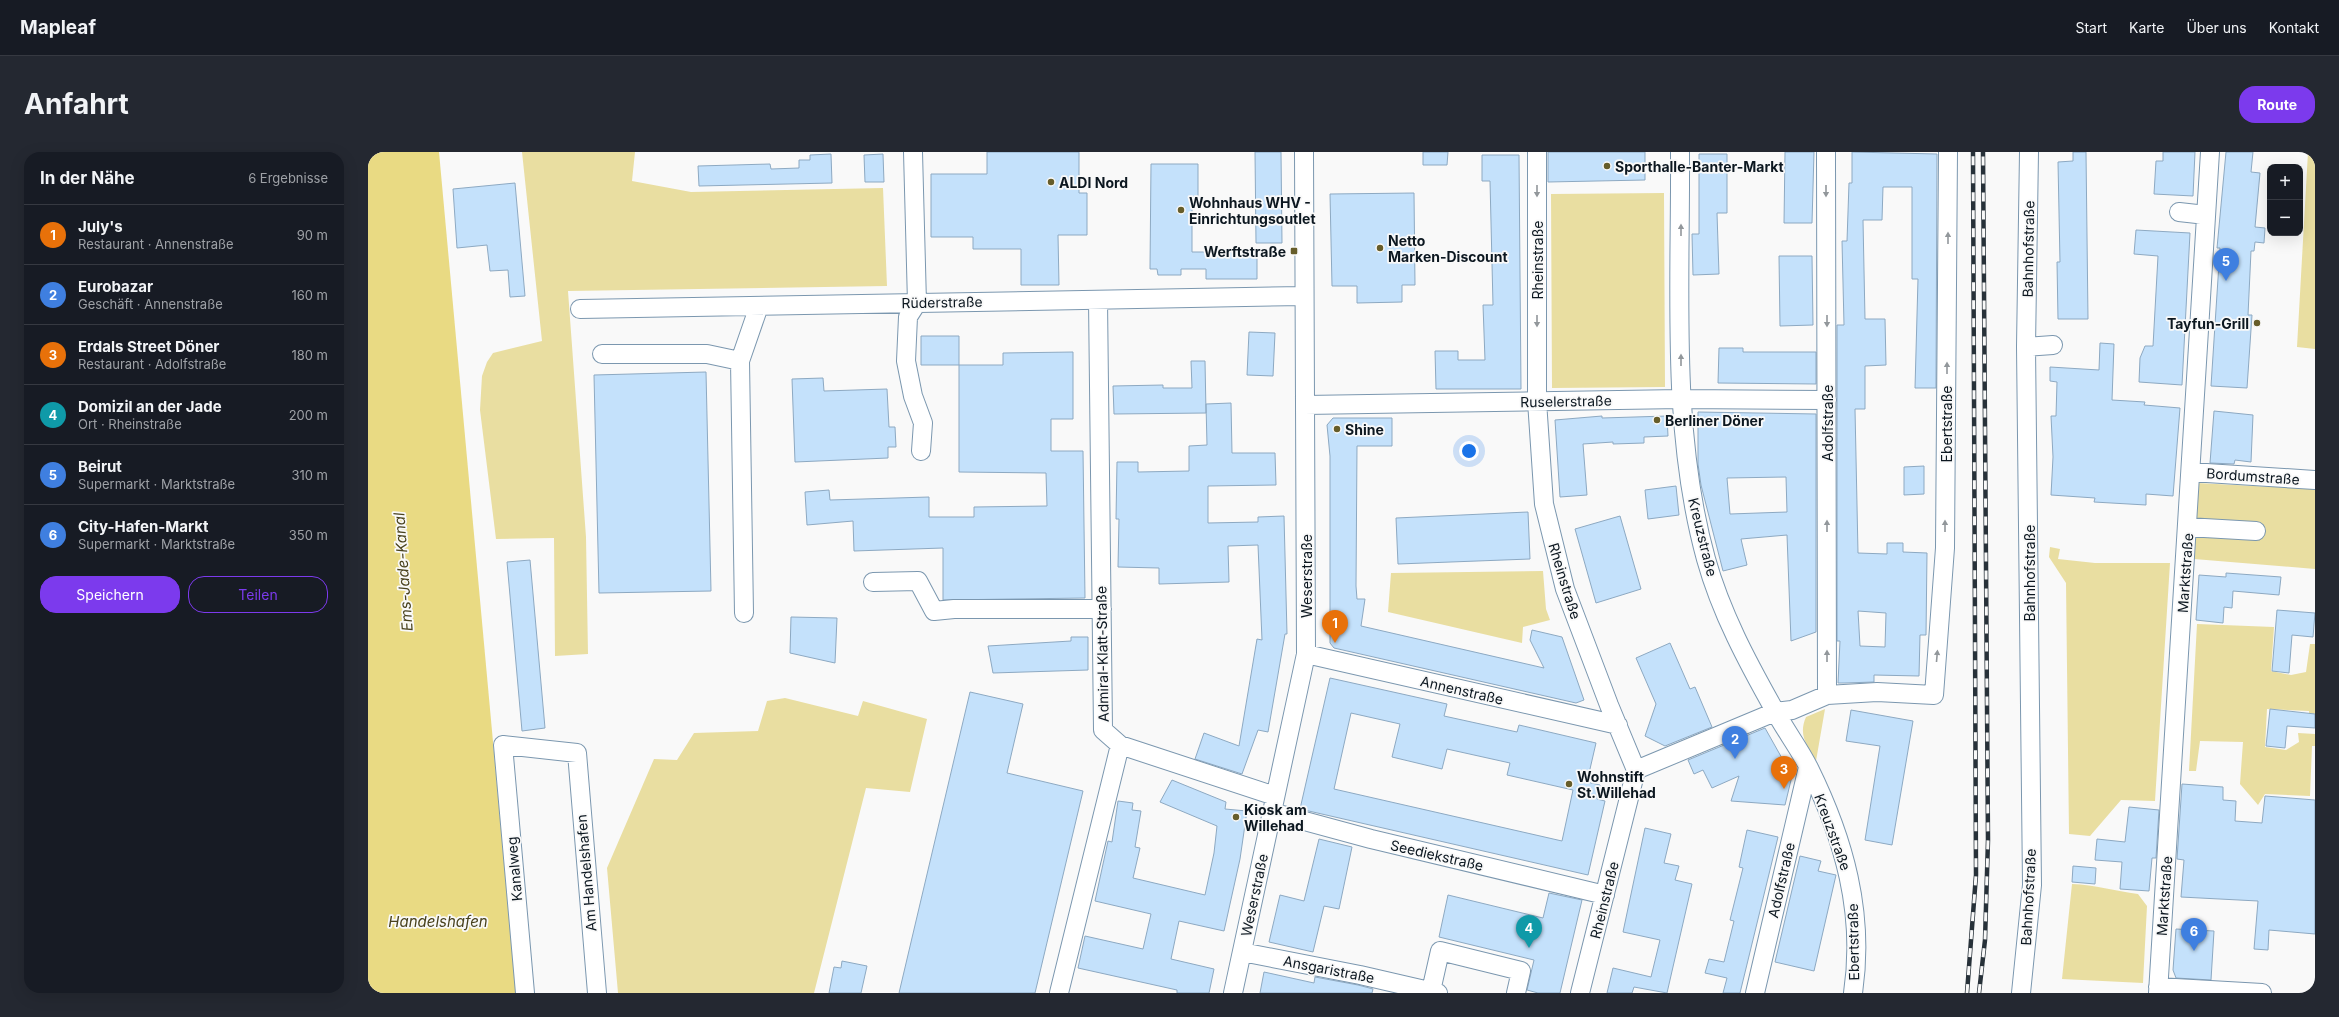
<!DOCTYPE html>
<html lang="de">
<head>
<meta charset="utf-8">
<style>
  body { margin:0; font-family:Inter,sans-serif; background:#242831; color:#f1f3f6 }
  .controls { position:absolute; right:12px; top:12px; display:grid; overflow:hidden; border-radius:8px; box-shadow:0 4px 16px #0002 }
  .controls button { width:36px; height:36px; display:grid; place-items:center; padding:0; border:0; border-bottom:1px solid #363941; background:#171b24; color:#f1f3f6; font:20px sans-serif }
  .you { position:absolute; left:1101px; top:299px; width:14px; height:14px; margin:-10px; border:3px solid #fff; border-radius:50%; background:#1a73e8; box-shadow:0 0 0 6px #1a73e833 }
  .badge { display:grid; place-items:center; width:26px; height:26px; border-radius:50%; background:#7c3aed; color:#fff; font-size:13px; font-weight:700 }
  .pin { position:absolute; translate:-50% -33px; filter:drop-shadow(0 1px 2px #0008) }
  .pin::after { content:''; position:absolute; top:21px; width:14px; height:12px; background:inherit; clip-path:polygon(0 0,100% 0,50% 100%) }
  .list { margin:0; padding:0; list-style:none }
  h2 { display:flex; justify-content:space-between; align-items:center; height:52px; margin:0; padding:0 16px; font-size:17px }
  h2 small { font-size:13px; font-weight:400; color:#9ea1a6 }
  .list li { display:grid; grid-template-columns:26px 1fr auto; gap:12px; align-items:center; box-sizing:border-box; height:60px; padding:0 16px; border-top:1px solid #363941 }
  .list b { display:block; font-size:15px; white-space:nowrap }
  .list p { margin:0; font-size:13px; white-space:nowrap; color:#9ea1a6 }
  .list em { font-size:13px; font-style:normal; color:#9ea1a6 }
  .actions { display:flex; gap:8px; padding:12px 16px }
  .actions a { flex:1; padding:9px 0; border:1px solid #7c3aed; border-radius:16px; text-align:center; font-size:14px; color:#7c3aed }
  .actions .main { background:#7c3aed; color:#fff }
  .map { position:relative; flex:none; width:1947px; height:841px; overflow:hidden; border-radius:16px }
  header { display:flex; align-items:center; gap:24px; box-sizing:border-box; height:56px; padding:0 20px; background:#171b24; border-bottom:1px solid #363941 }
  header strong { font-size:19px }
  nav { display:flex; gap:22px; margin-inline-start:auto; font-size:14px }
  .intro { display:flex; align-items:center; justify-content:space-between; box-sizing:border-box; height:96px; padding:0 24px }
  h1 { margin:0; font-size:28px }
  .button { padding:10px 18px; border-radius:16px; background:#7c3aed; color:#fff; font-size:14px; font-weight:700 }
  main { display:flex; gap:24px; padding:0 24px }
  aside { flex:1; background:#171b24; border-radius:16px; box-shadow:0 4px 16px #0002 }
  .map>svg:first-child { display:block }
  .green { fill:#e9dea1 }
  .water { fill:#e9da83 }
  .building { fill:#c4e1fb; stroke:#8da9c2; fill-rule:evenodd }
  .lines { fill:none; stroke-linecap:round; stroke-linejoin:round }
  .minor-casing { stroke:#7b97af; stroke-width:20 }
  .minor { stroke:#fff; stroke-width:18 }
  .rail-casing { stroke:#273139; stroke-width:4.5 }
  .rail { stroke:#f9f9f9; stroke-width:3; stroke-dasharray:9; stroke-linecap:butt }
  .oneway { fill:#92979b }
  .poi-dot { fill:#665d2a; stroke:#f9f9f9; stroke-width:1.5 }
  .labels { text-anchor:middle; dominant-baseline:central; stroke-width:3.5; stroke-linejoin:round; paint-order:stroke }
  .poi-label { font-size:14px; font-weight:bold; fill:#0c1720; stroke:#f9f9f9; text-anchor:start }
  .street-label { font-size:14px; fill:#0c1720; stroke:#f9f9f9 }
  .water-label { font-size:15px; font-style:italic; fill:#49421d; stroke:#f9f9f9 }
</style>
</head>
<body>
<header>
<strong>Mapleaf</strong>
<nav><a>Start</a><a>Karte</a><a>Über uns</a><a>Kontakt</a></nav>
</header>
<div class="intro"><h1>Anfahrt</h1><a class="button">Route</a></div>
<main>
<aside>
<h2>In der Nähe<small>6 Ergebnisse</small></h2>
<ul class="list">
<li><span class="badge" style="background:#e8710a">1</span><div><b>July's</b><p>Restaurant · Annenstraße</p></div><em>90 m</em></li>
<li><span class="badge" style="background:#3f7fe0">2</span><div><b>Eurobazar</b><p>Geschäft · Annenstraße</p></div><em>160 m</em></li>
<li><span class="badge" style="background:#e8710a">3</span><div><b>Erdals Street Döner</b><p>Restaurant · Adolfstraße</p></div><em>180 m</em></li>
<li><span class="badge" style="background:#0f9aa8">4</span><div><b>Domizil an der Jade</b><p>Ort · Rheinstraße</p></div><em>200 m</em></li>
<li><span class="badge" style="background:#3f7fe0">5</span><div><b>Beirut</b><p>Supermarkt · Marktstraße</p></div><em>310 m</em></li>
<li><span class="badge" style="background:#3f7fe0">6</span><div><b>City-Hafen-Markt</b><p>Supermarkt · Marktstraße</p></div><em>350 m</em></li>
</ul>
<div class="actions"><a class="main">Speichern</a><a>Teilen</a></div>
</aside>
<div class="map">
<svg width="1947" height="841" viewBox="0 0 1947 841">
  <rect width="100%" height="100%" fill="#f9f9f9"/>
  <path class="green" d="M154,0H267L264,29L323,40L515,36L519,134L200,139L218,385L220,502L187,504L186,386L128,387L112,258L114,224L119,210L125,201L174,189Z
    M1940,0H1947V197L1929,195Z
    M1296,41L1297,235L1184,236L1183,42Z
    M1829,331L1947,337V417L1826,407Z
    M1682,395L1692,397L1690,407L1727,411H1802L1787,649L1753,648L1722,684L1701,682L1698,431L1681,405Z
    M1175,419L1178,457L1182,468L1155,475L1154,491L1020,460L1023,421Z
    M1829,472L1906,475L1903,519L1923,523L1938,520L1942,492H1947V571L1941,570V559L1899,557L1897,595L1918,598L1931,590L1930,581L1947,582V594H1944L1942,644L1897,642L1890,653L1872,632L1875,590L1832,589L1828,619H1821Z
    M417,546L490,564L495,549L559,567L542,640L498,636L446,841H250L239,716L286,607L309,608L326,581L390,579L399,549Z
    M1457,557L1448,609C1439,593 1430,583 1438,565Z
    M1704,732C1727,733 1747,739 1770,742L1779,754L1775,831L1694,827Z"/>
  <path class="water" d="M0,0H71L148,841H0Z"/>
  <path class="building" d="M619,0H711V41H719V83H690L691,133H653V97H605V85H563V22H619Z
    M887,0H913L914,91H888Z
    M1055,0H1080L1079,13H1055Z
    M1180,0H1277V28L1180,30Z
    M1417,0H1446L1444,71H1416Z
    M1484,0L1569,2L1568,236H1547L1550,127H1544V35H1515L1514,68H1495L1497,167H1517L1518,213L1497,214V257H1487L1490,401L1519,402V391H1535V400L1559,401L1558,483H1552L1551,524L1506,523V530L1477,531H1470L1472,489H1469V173H1476L1474,89H1479L1481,31H1484ZM1490,459L1518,461L1517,495L1492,494Z
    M1705,0H1718L1720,167H1690L1689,110H1692L1690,10L1705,9Z
    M1795,0H1827L1825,44L1786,42L1788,9H1795Z
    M1858,0H1885L1883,20L1892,21L1887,75L1897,76L1896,91L1887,90L1886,99H1883L1880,163H1884L1879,236L1843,234L1852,96H1849Z
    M463,2L464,31L331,34L330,14L402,12L403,17L431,16V8H442V3Z
    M515,2L516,30H497L496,3Z
    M1331,2H1359V61H1349L1351,122L1325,123L1324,82H1331Z
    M1114,3H1151L1153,237H1068L1067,199H1090V208H1117L1115,153H1125L1122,29H1114Z
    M783,12H830V48H824V100H889V127H838V117H813V123H790L789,117H782Z
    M147,31L157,144L142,145L140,118L122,119L119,93L89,96L85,37Z
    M1046,41L1047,133H1034V150L989,151V134H964L962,42Z
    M1768,78L1822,81L1814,233L1771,230L1772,206L1777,194H1785L1790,104L1766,102Z
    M1411,104H1444L1445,173L1412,174Z
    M881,180L907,181L905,224L879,223Z
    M553,184H591V213H553Z
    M1732,191L1746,192L1744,248L1777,250L1776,253L1812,256L1805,344L1778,342V353L1726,350L1727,346L1683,343L1685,305L1683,264H1688L1689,230L1682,229V215L1731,218Z
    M1351,196H1375V200H1448V232L1350,231Z
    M705,200V267H683V299H715L717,446L575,448V396L486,399L485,369L439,373L437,340L461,338L462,348L561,345V365H606V355L679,354L678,321L591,320V213H635V201Z
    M823,209H837L838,261L746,262L745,234L795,233V236H824Z
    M338,220L343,439L231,441L226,223Z
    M455,226L456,239L519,237L521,275H527L528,295H520V306L427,310L424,227Z
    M863,251L864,301H907L908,333L840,334V371L890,370V365L916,364L919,482H917L900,580L890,578L874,622L827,607L836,581L871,594L889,487L894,488L890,393L860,394L861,430L791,432V416L750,415L751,367H748L749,310H770V320L821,319V294L839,293L838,252Z
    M1846,259L1885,263L1883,310L1867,308L1866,312L1842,311Z
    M1330,260L1448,262V480L1423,489L1419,383L1373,387L1379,413L1355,419L1333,333L1330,312ZM1418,325L1419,360L1362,362L1359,326Z
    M1234,264V266L1299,264L1300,284L1276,285V291L1245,292V290L1215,292L1219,343L1192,345L1187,268Z
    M965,266H1024V294H989L988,434L989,447H997L993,474L1176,516L1162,488L1164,478L1194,485L1216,548L1208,551L966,496L962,491V304L959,273Z
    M1556,314V342L1536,343V315Z
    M1308,334L1311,363L1280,367L1277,338Z
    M1160,360L1162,407L1030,412L1028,366Z
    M1252,364L1273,437L1228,451L1207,377Z
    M162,408L177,576L154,579L139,410Z
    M1858,421L1913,425L1911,443L1865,439L1864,456L1856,455L1855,471L1828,468L1831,423L1858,425Z
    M1909,458L1947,461L1945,485L1924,483L1921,521L1904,519Z
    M423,465L469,466L467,511L422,501Z
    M703,485H720V518L625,521L620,494L703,489Z
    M1302,491L1322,537L1327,535L1344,575L1297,594L1277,584L1288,552L1268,506Z
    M962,526L1079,552L1076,564L1149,580L1151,573L1228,591L1219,630L1232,633L1229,647L1237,649L1220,723L932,657ZM983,561L1032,572L1024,605L1074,617L1079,597L1142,611L1139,623L1205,638L1194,689L966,637Z
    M602,540L655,552L639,621L715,639L667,841H531Z
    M1902,557L1947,562V576L1919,574L1917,596L1898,594Z
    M1483,558L1545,569L1524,693L1497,688L1512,594L1478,589Z
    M1397,576L1424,624L1417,653L1363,649L1371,624L1344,636L1335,618L1326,622L1320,608Z
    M804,628L858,650L857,657L879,659L872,707L856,779L811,769L803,807L846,817L841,841H809V838L710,816L717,784L775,797L783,762L727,749L740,689L744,690L750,649L765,651L764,658L773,659L767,695L772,696L765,726L837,743L846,701L849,674L792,650Z
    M1814,632L1855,635V648L1868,649L1867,669L1894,671L1897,644L1947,648V782L1901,778L1900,798L1886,797L1890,749L1813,745L1816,708L1809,707Z
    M1761,655L1791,658L1788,706H1784L1781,739L1752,737L1754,710L1727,708L1729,687L1757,690Z
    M1277,676L1303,682L1296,711L1311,714L1307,728L1324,732L1299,841L1266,835L1264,841H1239L1245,816L1283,825L1292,788L1255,780Z
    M1379,678L1410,685L1372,841H1355L1359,826L1337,821L1341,807L1356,810L1366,769L1362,768L1375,716L1371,715Z
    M951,687L984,695L971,757L956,754L945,800L901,790L912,743L936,749Z
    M1432,704L1453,709L1450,719L1468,723L1446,819L1407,810Z
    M1705,714L1728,716L1727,732L1704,730Z
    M1181,741L1214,748L1192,841H1170L1159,838L1166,808L1071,785L1080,743L1175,766Z
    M1808,777L1846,779L1843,828L1808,826L1805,818Z
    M474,809L499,814L493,841H461L466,815L473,816Z
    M896,820L946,831L947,825L990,833L1005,837L1004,841H892Z"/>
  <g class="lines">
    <g class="minor-casing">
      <path id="minor" d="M545,0L549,151
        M1169,0V249L1176,352L1197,437L1241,553L1268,618L1212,841
        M1312,0C1313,134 1302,277 1338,407C1353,461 1380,511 1407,559C1417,578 1431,596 1441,616C1476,687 1497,761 1485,841
        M1458,0L1459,543
        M1811,60L1838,63
        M549,151L540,165L538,209L545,244L555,271L553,299
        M212,157L936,144
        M1658,195L1685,193
        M234,202H339L372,209
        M937,253L1313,247L1459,248
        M1823,320L1947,328
        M1819,375L1888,379
        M505,430L550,429L566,459L586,457H734
        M376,461L372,209L391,154
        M938,502L1250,573
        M752,593L907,644
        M1268,618L1407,560L1424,558L1459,543L1509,540L1566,543L1577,396L1580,0
        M903,660L1003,687L1237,743
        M874,800L992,823L1070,841
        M1790,835L1894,841
        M1063,839L1072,799L1153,819L1148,841
        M157,841L135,593L209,601L229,841
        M691,841L752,593L735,578L730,148
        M865,841L938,502L936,0
        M1387,841L1440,615
        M1653,841L1664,733L1658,195L1661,0
        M1790,841L1842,0"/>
    </g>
    <use href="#minor" class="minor"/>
    <g class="rail-casing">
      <path id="rail" d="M1599,841L1608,723L1605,0
        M1611,841L1617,788L1620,688L1615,0"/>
    </g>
    <use href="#rail" class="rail"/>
  </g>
  <defs><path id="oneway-solid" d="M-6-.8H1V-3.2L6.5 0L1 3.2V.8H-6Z"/></defs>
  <g class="oneway">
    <use href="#oneway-solid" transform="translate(1169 39) rotate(90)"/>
    <use href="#oneway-solid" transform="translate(1458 39) rotate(90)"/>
    <use href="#oneway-solid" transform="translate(1313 78) rotate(-90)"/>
    <use href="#oneway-solid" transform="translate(1580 86) rotate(-90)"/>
    <use href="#oneway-solid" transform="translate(1169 169) rotate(90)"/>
    <use href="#oneway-solid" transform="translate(1459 169) rotate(90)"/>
    <use href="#oneway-solid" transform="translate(1313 208) rotate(-90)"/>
    <use href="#oneway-solid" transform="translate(1579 216) rotate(-90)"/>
    <use href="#oneway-solid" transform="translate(1459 374) rotate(-90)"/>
    <use href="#oneway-solid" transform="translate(1577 374) rotate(-90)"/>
    <use href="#oneway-solid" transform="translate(1459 504) rotate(-90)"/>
    <use href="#oneway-solid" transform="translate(1569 504) rotate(-85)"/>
  </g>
  <g class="poi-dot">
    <circle cx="1239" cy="14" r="4"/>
    <circle cx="683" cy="30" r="4"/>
    <circle cx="813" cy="58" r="4"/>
    <circle cx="1012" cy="96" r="4"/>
    <rect x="922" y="95" width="8" height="8" rx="2"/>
    <circle cx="1889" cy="171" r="4"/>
    <circle cx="1289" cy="268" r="4"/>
    <circle cx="969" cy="277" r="4"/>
    <circle cx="1201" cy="632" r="4"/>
    <circle cx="868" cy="665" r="4"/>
  </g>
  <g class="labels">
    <g class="poi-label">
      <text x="1247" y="14">Sporthalle-Banter-Markt</text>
      <text x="691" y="30">ALDI Nord</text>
      <text x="821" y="50">Wohnhaus WHV -<tspan x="821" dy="16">Einrichtungsoutlet</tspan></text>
      <text x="1020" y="88">Netto<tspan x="1020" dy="16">Marken-Discount</tspan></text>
      <text x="918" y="99" text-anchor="end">Werftstraße</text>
      <text x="1881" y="171" text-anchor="end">Tayfun-Grill</text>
      <text x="1297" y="268">Berliner Döner</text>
      <text x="977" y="277">Shine</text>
      <text x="1209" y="624">Wohnstift<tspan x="1209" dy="16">St.Willehad</tspan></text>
      <text x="876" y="657">Kiosk am<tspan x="876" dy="16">Willehad</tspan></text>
    </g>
    <g class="street-label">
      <text transform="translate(1660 97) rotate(-89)">Bahnhofstraße</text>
      <text transform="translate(1169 108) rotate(-90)">Rheinstraße</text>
      <text transform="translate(574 150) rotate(-1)">Rüderstraße</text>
      <text transform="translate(1198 249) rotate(-1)">Ruselerstraße</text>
      <text transform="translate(1459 271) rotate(-90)">Adolfstraße</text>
      <text transform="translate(1578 272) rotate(-90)">Ebertstraße</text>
      <text transform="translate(1885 324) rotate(4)">Bordumstraße</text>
      <text transform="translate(1335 385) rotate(76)">Kreuzstraße</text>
      <text transform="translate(1661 421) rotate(-90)">Bahnhofstraße</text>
      <text transform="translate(1817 421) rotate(-86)">Marktstraße</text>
      <text transform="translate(938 424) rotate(-90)">Weserstraße</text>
      <text transform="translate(1197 429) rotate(73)">Rheinstraße</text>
      <text transform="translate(734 502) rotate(-91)">Admiral-Klatt-Straße</text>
      <text transform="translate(1094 538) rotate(13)">Annenstraße</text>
      <text transform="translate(1465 680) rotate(70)">Kreuzstraße</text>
      <text transform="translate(1069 703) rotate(13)">Seediekstraße</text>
      <text transform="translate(146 717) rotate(-95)">Kanalweg</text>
      <text transform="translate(218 721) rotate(-95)">Am Handelshafen</text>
      <text transform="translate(1413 728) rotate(-77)">Adolfstraße</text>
      <text transform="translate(886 743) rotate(-78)">Weserstraße</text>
      <text transform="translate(1796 744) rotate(-86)">Marktstraße</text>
      <text transform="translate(1660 745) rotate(-87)">Bahnhofstraße</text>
      <text transform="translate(1236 748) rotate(-76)">Rheinstraße</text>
      <text transform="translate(1485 790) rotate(-91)">Ebertstraße</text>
      <text transform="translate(961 817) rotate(11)">Ansgaristraße</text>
    </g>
    <g class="water-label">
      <text transform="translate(35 420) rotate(-94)">Ems-Jade-Kanal</text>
      <text x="70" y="769">Handelshafen</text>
    </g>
  </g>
</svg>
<div class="controls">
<button>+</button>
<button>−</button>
</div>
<div class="you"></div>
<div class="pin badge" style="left:967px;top:491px;background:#e8710a">1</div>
<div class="pin badge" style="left:1367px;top:607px;background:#3f7fe0">2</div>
<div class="pin badge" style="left:1416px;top:637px;background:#e8710a">3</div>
<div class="pin badge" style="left:1161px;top:796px;background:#0f9aa8">4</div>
<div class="pin badge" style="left:1858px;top:129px;background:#3f7fe0">5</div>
<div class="pin badge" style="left:1826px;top:799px;background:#3f7fe0">6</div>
</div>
</main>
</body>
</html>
